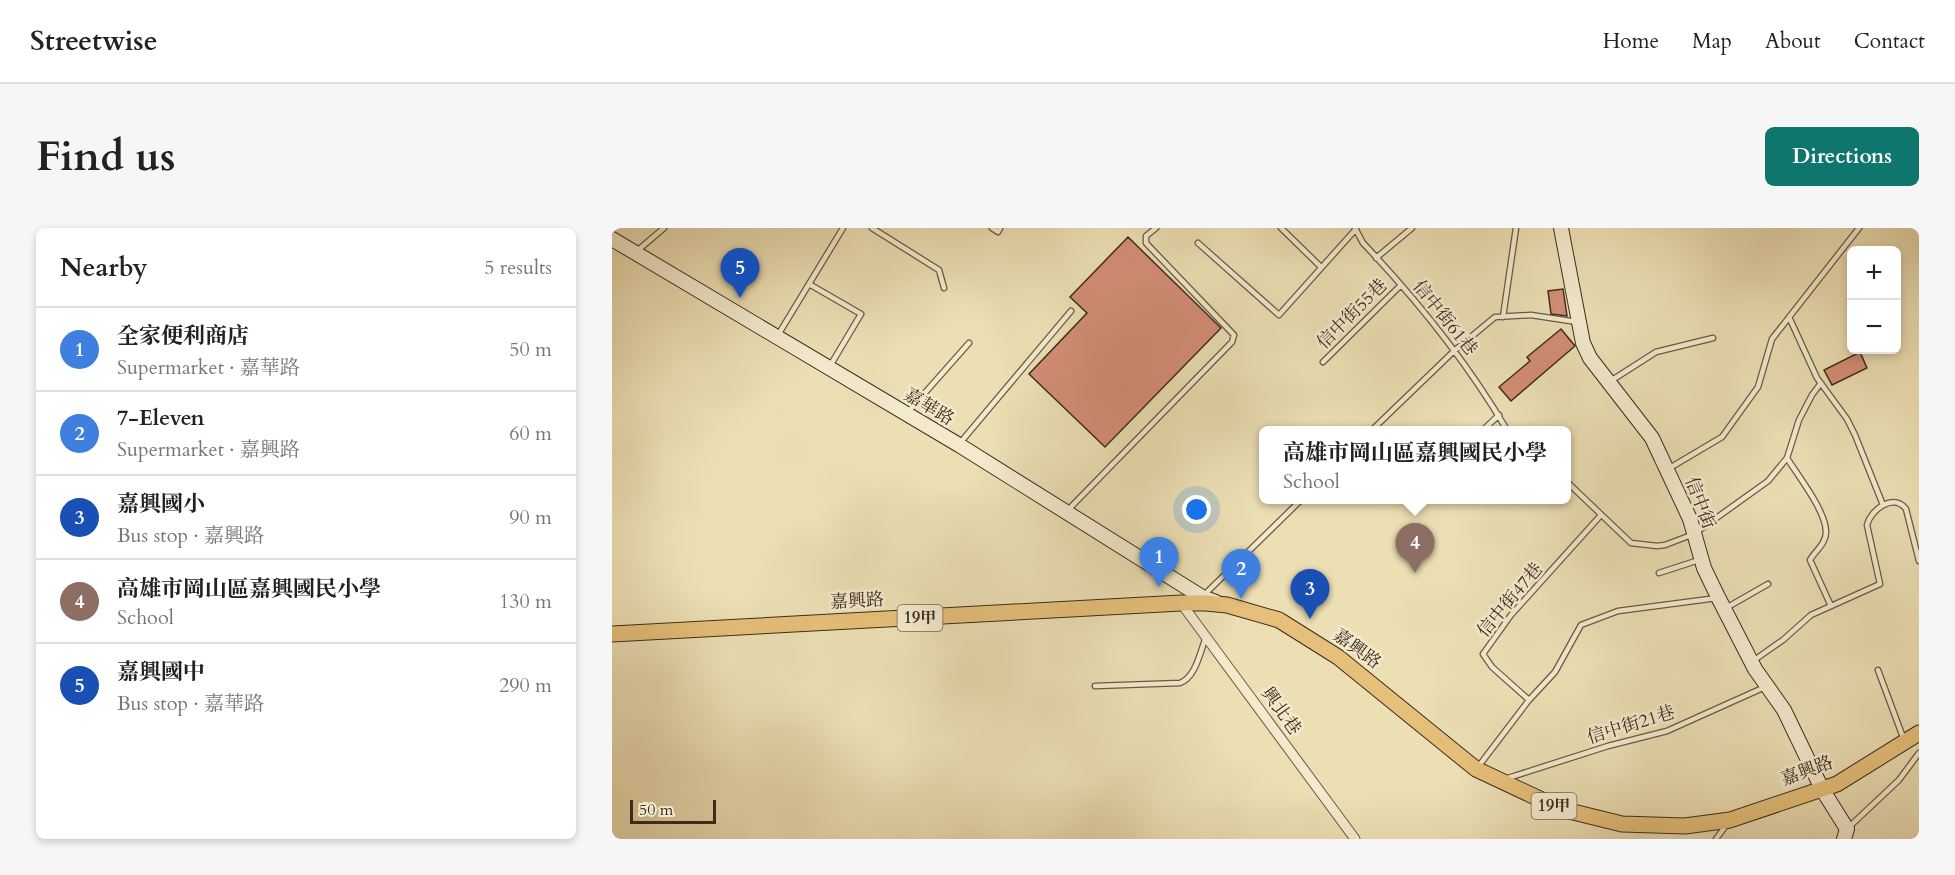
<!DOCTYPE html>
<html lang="en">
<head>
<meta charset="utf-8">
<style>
  body { margin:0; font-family:Cardo,"Noto Serif TC",serif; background:#f6f6f6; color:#222 }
  .controls { position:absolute; right:18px; top:18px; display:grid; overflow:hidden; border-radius:9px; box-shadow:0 3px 9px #0003 }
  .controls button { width:54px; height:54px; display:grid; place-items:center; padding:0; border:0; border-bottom:2px solid #e0e0e0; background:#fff; color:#222; font:30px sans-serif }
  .scale { position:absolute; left:18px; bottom:15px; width:86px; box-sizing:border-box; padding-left:6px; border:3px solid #3d2b1e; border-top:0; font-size:16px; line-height:21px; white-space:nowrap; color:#3d2b1e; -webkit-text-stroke:4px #f3eace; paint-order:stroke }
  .you { position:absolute; left:585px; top:282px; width:21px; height:21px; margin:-15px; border:4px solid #fff; border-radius:50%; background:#1a73e8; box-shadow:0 0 0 9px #1a73e833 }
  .badge { display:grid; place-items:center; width:39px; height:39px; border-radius:50%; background:#0f766e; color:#fff; font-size:20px; font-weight:700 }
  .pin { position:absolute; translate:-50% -50px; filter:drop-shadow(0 2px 3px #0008) }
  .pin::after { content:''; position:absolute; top:32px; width:21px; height:18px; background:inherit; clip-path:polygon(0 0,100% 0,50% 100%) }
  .popup { position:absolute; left:647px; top:198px; width:312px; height:78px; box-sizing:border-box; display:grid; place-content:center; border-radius:9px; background:#fff; filter:drop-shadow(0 2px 4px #0005); font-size:20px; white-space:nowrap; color:#767676 }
  .popup b { font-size:22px; color:#222 }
  .popup::after { content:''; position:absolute; left:50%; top:100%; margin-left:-12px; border:12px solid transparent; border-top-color:#fff }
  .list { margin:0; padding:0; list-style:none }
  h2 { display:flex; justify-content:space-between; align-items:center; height:78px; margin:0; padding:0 24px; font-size:26px }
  h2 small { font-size:20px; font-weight:400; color:#767676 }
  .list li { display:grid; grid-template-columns:39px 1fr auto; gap:18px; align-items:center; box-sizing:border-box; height:84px; padding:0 24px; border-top:2px solid #e0e0e0 }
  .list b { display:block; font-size:22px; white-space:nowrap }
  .list p { margin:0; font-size:20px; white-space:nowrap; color:#767676 }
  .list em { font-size:20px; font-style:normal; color:#767676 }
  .map { position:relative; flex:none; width:1307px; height:611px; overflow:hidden; border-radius:9px }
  header { display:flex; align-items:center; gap:36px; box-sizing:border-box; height:84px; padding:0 30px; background:#fff; border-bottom:2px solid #e0e0e0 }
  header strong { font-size:28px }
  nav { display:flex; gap:33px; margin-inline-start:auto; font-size:21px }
  .intro { display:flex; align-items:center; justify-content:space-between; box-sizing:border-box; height:144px; padding:0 36px }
  h1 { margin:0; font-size:42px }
  .button { padding:15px 27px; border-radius:9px; background:#0f766e; color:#fff; font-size:21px; font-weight:700 }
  main { display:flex; gap:36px; padding:0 36px }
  aside { flex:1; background:#fff; border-radius:9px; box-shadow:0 3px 9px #0003 }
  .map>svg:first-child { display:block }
  .building { fill:#d48e75; stroke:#3d2b1e; stroke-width:1.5 }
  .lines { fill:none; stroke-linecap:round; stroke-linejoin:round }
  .lane-casing { stroke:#695844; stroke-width:7 }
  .street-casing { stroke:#695844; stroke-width:11 }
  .secondary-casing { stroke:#3d2b1e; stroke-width:16 }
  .primary-casing { stroke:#3d2b1e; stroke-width:17 }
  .lane { stroke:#f3eace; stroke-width:4.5 }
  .street { stroke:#f3eace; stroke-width:9 }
  .secondary { stroke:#f3eace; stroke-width:14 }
  .primary { stroke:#e6c07a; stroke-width:15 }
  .labels { text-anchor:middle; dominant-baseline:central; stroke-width:5; stroke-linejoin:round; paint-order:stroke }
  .shield { fill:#f3eace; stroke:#746453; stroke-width:1.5 }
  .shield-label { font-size:16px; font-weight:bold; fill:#3d2b1e }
  .street-label { font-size:18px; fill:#3d2b1e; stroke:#f3eace }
</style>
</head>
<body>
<header>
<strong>Streetwise</strong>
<nav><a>Home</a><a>Map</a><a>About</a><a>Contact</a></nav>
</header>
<div class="intro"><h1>Find us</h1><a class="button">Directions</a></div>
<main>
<aside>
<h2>Nearby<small>5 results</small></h2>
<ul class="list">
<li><span class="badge" style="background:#3f7fe0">1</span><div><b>全家便利商店</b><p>Supermarket · 嘉華路</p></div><em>50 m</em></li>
<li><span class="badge" style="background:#3f7fe0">2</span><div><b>7-Eleven</b><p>Supermarket · 嘉興路</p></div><em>60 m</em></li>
<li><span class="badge" style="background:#1a4fb4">3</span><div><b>嘉興國小</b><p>Bus stop · 嘉興路</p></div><em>90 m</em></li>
<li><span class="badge" style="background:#8d6e63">4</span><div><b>高雄市岡山區嘉興國民小學</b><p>School</p></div><em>130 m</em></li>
<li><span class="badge" style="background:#1a4fb4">5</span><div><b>嘉興國中</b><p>Bus stop · 嘉華路</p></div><em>290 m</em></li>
</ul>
</aside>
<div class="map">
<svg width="1307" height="611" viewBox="0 0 1307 611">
  <rect width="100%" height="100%" fill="#ecdfb4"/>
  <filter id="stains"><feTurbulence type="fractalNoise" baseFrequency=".00333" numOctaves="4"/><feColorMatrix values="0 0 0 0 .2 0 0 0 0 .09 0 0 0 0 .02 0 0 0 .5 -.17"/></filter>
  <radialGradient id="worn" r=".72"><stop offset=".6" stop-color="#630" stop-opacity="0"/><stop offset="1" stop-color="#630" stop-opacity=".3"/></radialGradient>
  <path class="building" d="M516,9L609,100L493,219L417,146L475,85L458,69Z
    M951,61L955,88L939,86L936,63Z
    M949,101L963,118L899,173L887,159L918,133L915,129Z
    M1248,124L1255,140L1220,157L1212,142Z"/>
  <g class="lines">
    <g class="lane-casing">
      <path id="lane" d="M260,0L327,42L332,60
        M380,0L386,4L388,0
        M669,0L709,39
        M743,0L751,15C806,73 855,134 895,202
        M586,15L667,87L744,1
        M25,23L52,0
        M764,30L800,0
        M197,56L249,86L218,138
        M891,89L904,0
        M1177,89L1205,150L1235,191L1243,207L1271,277
        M166,107L231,0
        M711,134L789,57
        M997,154L1044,124L1101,110
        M296,184L357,115
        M760,202L842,123L883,89L919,87L965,94
        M871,202L887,187
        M348,215L459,83
        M1175,230C1186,248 1214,283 1214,304C1214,316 1203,323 1198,332L1219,378
        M1056,241L1110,209L1146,159L1160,111L1247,0
        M954,253L1019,315L1045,318L1053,317L1082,306L1156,253L1175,230L1187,192L1200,167L1209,155
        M456,282L620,114L622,107L534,15V8L544,0
        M1047,345L1087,332
        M592,367L689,272
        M1114,380L1156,356
        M1141,433L1171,412L1199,387L1268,356L1255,297C1259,281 1282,265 1294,281L1307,333
        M1266,442L1292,512
        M483,458L568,455C584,449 588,424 594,409
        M917,472L880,439L871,426L899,387L989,287
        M866,539L917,472L943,444L969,397L1006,383L1105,370
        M896,550L996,518L1055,503L1153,459
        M1237,599L1287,552L1307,525
        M1104,611L1115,596"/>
    </g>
    <g class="street-casing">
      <path id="street" d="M569,375L743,611"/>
    </g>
    <g class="secondary-casing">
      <path id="secondary" d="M949,0L971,115L978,130L1040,210L1078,291L1092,340L1106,369L1143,441L1172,482L1210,561L1235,601L1232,611
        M0,11L347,217L590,369L604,374"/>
    </g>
    <g class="primary-casing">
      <path id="primary" d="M0,406L569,375H594L615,377L667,392L726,429L864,541L949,581L1010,596L1073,598L1118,592L1225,556L1307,505"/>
    </g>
    <use href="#lane" class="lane"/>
    <use href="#street" class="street"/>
    <use href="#secondary" class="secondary"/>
    <use href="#primary" class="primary"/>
  </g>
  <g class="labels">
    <g class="shield">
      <rect x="285.5" y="377" width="45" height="26" rx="4.5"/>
      <rect x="919.5" y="565" width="45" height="26" rx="4.5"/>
    </g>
    <g class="shield-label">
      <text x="308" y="390">19甲</text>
      <text x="942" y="578">19甲</text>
    </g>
    <g class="street-label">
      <text transform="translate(740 86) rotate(-45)">信中街55巷</text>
      <text transform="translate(833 90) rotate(51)">信中街61巷</text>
      <text transform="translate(317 179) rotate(31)">嘉華路</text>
      <text transform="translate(1088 275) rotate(69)">信中街</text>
      <text transform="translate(898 372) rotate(-50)">信中街47巷</text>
      <text transform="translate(245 373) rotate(-3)">嘉興路</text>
      <text transform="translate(745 421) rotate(36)">嘉興路</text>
      <text transform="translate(669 483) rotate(54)">興北巷</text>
      <text transform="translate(1019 497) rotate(-17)">信中街21巷</text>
      <text transform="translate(1195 543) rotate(-20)">嘉興路</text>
    </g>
  </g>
  <rect width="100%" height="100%" filter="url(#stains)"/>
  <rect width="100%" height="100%" fill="url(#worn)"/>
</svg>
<div class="controls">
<button>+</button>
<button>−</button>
</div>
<div class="scale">50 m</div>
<div class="you"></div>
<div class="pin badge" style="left:547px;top:359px;background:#3f7fe0">1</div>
<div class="pin badge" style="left:629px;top:371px;background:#3f7fe0">2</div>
<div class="pin badge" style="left:698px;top:391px;background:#1a4fb4">3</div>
<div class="pin badge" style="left:803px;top:345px;background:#8d6e63">4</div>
<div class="popup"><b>高雄市岡山區嘉興國民小學</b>School</div>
<div class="pin badge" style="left:128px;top:70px;background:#1a4fb4">5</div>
</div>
</main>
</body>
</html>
